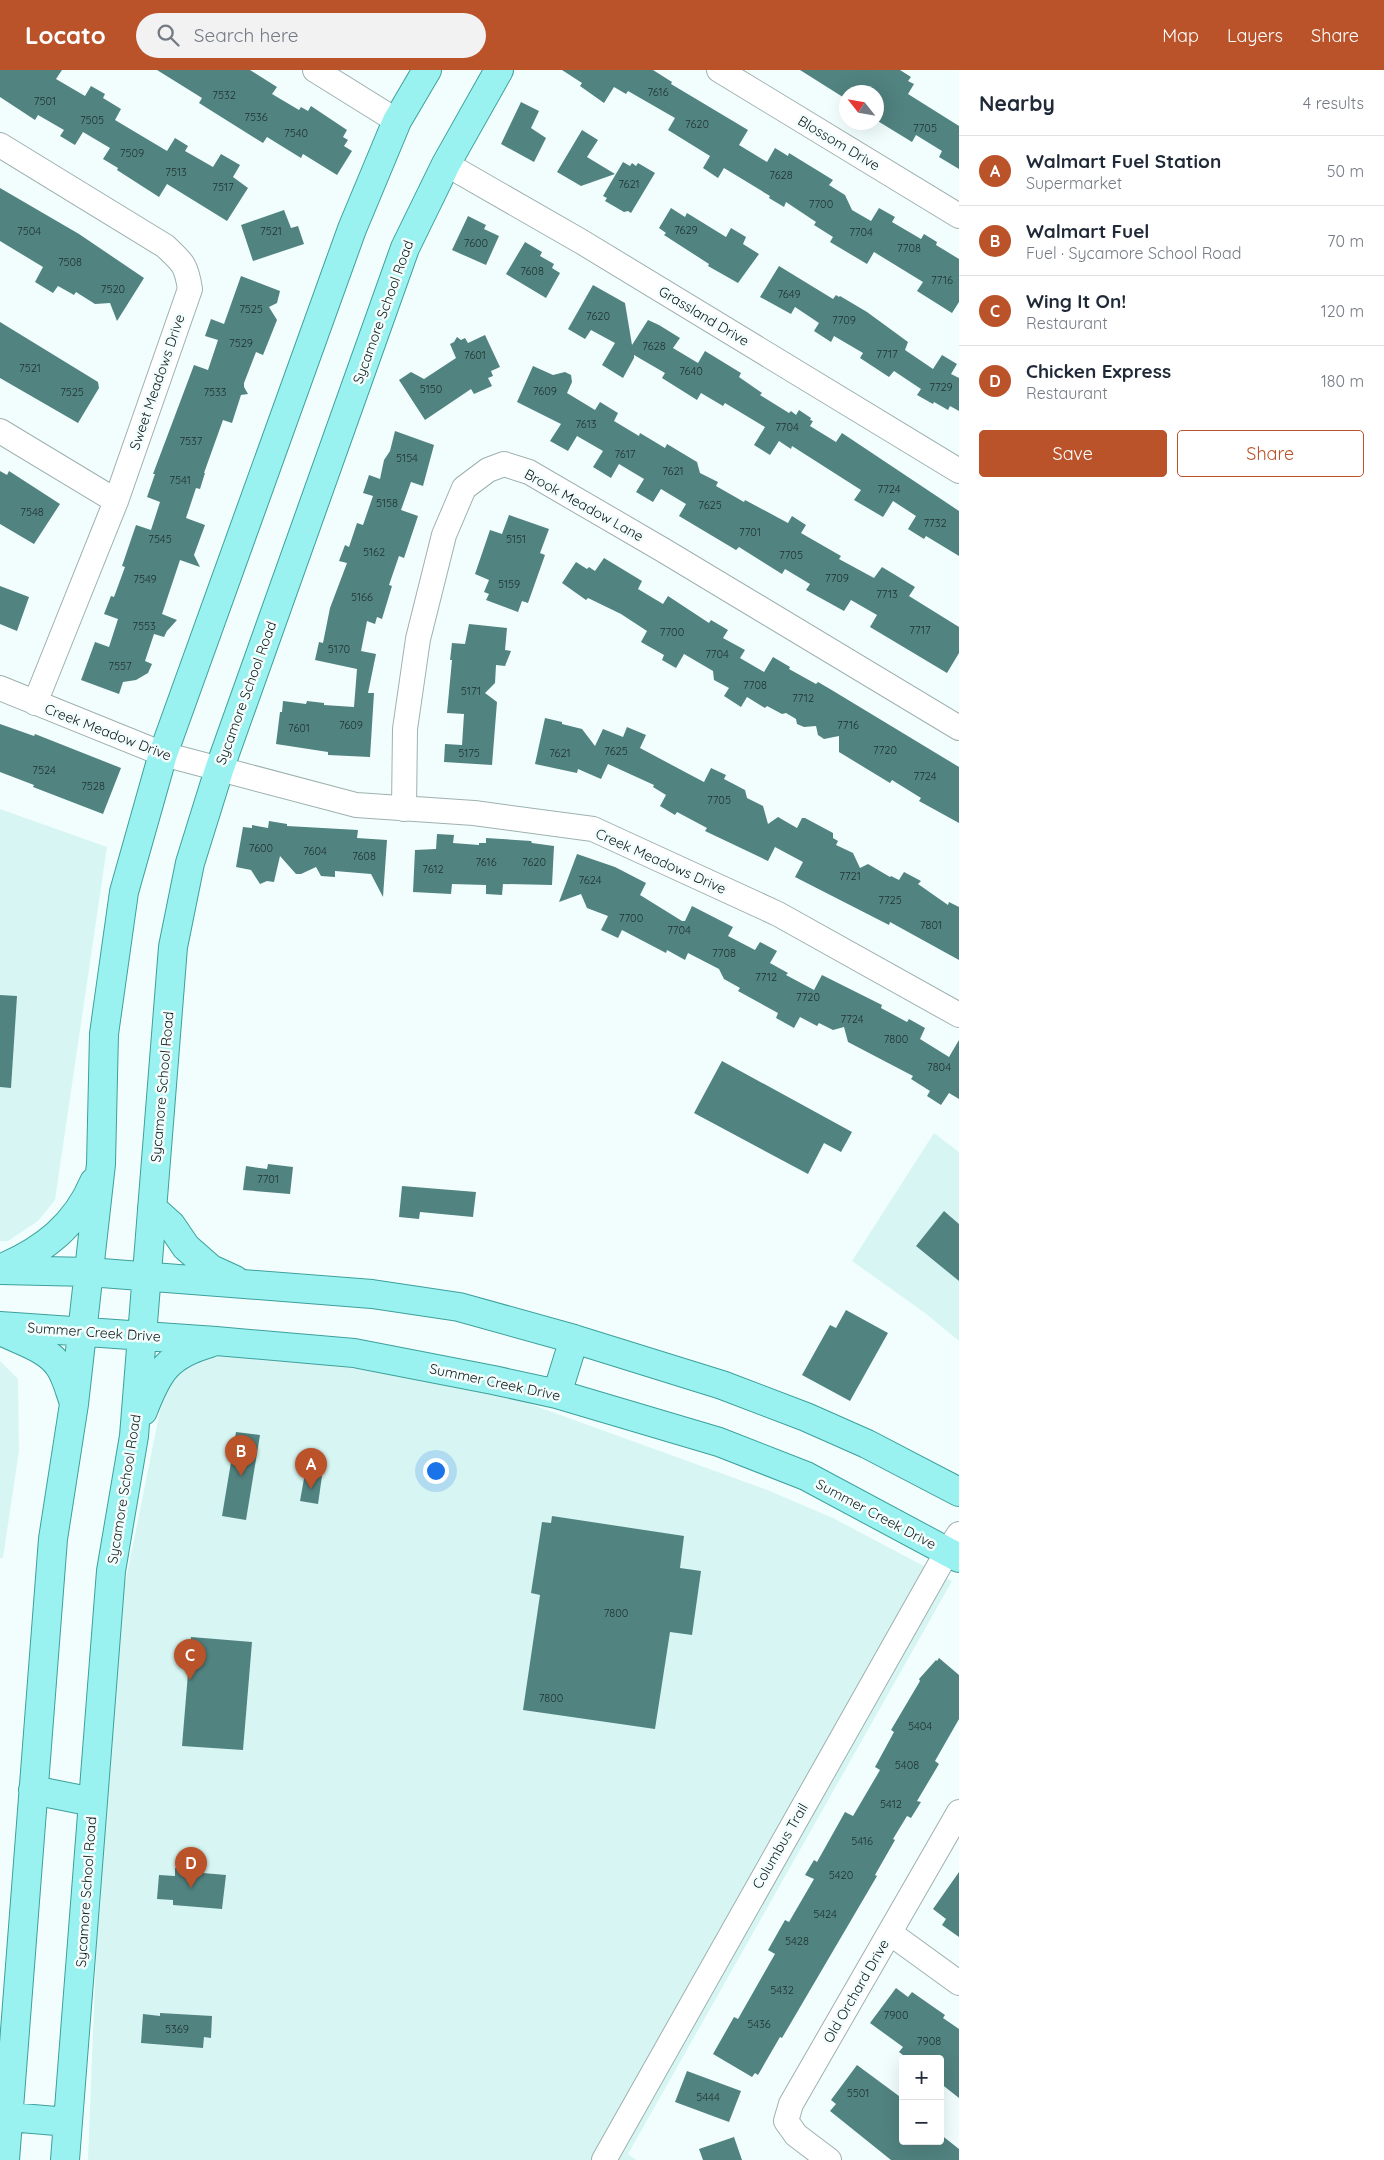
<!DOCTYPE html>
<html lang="en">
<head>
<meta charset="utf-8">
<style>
  body { margin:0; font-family:Quicksand,sans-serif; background:#f2f2f3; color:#1f2937 }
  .controls { position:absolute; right:15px; bottom:15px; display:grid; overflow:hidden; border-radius:5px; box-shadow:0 5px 20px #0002 }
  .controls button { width:45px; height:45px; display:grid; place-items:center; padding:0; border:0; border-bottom:1px solid #e0e1e3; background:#fff; color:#1f2937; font:25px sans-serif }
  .compass { position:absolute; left:839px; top:15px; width:45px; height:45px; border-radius:50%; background:#fff; box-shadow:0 5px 20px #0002; rotate:301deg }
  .you { position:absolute; left:435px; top:1400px; width:18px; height:18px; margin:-12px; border:4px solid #fff; border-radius:50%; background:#1a73e8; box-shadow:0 0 0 8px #1a73e833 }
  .badge { display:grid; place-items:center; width:32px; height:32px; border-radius:50%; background:#ba532a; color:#fff; font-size:16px; font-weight:700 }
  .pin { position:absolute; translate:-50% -41px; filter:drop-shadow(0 1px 2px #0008) }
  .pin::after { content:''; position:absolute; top:26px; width:18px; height:15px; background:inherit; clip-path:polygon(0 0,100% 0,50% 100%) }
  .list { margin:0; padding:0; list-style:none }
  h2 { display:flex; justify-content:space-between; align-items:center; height:65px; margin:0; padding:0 20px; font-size:21px }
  h2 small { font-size:16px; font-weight:400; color:#747a83 }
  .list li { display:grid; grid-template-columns:32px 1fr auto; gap:15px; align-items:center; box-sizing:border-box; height:70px; padding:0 20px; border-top:1px solid #e0e1e3 }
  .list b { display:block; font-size:19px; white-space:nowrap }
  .list p { margin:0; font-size:16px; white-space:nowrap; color:#747a83 }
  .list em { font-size:16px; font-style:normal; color:#747a83 }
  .actions { display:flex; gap:10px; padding:15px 20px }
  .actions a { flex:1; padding:11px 0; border:1px solid #ba532a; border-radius:5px; text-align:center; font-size:18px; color:#ba532a }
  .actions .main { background:#ba532a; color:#fff }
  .icon { flex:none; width:28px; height:28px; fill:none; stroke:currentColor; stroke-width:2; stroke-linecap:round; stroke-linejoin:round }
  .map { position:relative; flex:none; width:959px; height:2090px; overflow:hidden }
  header { display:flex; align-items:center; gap:30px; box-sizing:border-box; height:70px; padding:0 25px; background:#ba532a; color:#fff }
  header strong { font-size:24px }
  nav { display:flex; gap:28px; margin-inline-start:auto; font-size:18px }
  .search { width:350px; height:45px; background:#f2f2f3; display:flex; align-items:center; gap:12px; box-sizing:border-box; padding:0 18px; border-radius:28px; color:#747a83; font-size:19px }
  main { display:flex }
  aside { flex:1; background:#fff }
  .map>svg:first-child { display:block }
  .built { fill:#d7f6f3 }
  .building { fill:#518380 }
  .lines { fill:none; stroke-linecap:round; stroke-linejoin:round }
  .minor-casing { stroke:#9db1af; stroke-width:26 }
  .major-casing { stroke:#3da09c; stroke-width:30 }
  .minor { stroke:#fff; stroke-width:24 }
  .major { stroke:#99f2ef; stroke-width:28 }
  .labels { text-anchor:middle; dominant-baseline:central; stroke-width:5; stroke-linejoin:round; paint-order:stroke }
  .number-label { font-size:11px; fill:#203331 }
  .street-label { font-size:14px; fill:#101817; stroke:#f2fefd }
</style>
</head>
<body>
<header>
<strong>Locato</strong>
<div class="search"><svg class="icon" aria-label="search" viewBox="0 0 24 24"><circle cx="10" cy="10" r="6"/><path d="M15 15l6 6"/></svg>Search here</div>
<nav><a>Map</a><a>Layers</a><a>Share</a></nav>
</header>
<main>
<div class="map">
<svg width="959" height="2090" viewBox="0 0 959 2090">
  <rect width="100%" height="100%" fill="#f2fefd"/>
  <path class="built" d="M0,739L107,777L55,1130L38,1151L8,1171H0Z
    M934,1063L959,1082V1271L925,1243L852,1191Z
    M208,1283L291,1291L381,1302L519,1330L765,1419L833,1448L952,1511L628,2084L636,2090H88L100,1783L124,1519L164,1321L180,1299Z
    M0,1291L18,1309L19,1381L3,1488H0Z"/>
  <path class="building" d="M0,0H62L56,9L85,26L91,16L105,24L103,28L121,39L115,50L167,81L175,68L188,76L185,81L213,97L221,84L240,95L233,107L248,118L227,151L167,114L159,127L117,100L118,98L103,89L110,78L83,62L75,75L60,66L64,60L38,45L35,50L0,27Z
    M157,0H250L277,17L272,24L299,40L301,37L308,41L311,36L347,60L343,67L348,70L344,76L352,81L337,105L303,84L301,88L267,67L263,73L199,33L202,28Z
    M562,0H653L672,12L671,14L748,60L739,75L767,92L775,78L788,86L789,83L833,110L829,115L845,125L852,140L871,151L879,138L895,147L892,152L921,169L924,164L937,172L936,175L959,189V232L952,243L917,221L923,212L874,182L867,194L830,172L833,167L814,155L816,152L786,132L784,137L769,128L770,126L724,98L718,108L703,98L710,86L668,60L675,48L628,21L626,24L614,17L604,33L580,16L582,13Z
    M800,0H900L911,7L908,11L914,14L908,24L959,56V99L939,87L942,81L916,65L912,72L876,50V22H846V29Z
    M521,32L539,41L531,58L546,68L534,92L501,74Z
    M582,60L598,70L587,87L615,104L581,116L557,102Z
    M623,92L630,96L632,93L636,96L638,93L655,103L631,143L628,141L624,142L605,131L607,128L603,126Z
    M0,118L79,164L144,208L117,251L110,233L95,234L76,222L74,225L58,216L53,223L35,212L43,197L0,171Z
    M671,138L685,147L687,143L726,167L731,158L746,167L743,174L759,184L738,213L708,196L709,194L664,165L666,163L659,158Z
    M284,140L291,158L298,156L304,174L253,191L241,155Z
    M468,146L486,155L484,159L499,166L486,195L452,180Z
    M525,172L542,182L540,186L554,194L552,198L560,203L546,228L506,204Z
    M779,196L833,229L836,225L839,227L840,226L867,242L908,272L905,280L933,299L942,285L957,294L951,304L959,308V341L950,336L948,340L934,332L933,334L917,325L921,319L894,301L889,307L860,288L863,283L834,266L831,272L814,261L819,253L795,237L791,244L760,227Z
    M241,206L280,221L277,233L269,237L277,250L263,285L256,282L244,313V317L248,324L241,325L232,353L223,350L204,403H205L200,419L196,418L186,448L205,455L194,485L200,497L180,490L162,544L177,550L167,561L164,567L154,564L145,591L152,594L148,603L136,610L123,612L119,624L81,610L95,572L109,577L118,549L104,544L111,526L114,527L125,497L122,496L136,455L151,460L160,432L147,427L155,404H153L194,295L208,300L218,270L205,266L211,249L224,254Z
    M593,215L625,233L632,275L648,250L659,255L680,268L673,278L698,293L705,281L741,303L739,307L762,323L760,325L789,343L791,341L796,345L799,340L811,348L810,350L813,351L810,356L836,372L842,363L959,441V486L926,466L924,469L908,459L916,446L893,431L883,447L854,430L861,420L792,376L791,379L779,371L770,385L754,375L765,357L725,333L723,336L701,323L697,330L662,308L665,303L634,285V288L623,308L602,295L615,273L591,260L585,269L568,259Z
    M0,252L98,312L99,318L78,353L0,308Z
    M485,265L500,297L491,301L493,306L488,308L492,316L474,324L471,319L425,350L399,310L411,302L424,309L456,288L450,274L454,272L457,267L461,270L465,268L468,273Z
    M533,296L553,305L565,302L571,305L572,312L567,323L595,340L600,332L618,343L614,351L639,366L640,363L665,378L667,374L697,392L700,403L718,412L716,416L744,432L745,430L788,453L792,446L806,455L801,463L841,486L839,489L874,508L882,497L915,517L909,526L959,557V583L947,603L870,557L877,545L851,530L844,541L806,520L810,514L785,499L782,504L739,477L736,480L679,446L686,434L661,419L653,432L636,422L644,409L619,394L611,408L593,397L603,381L577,366L568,381L550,371L561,354L517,332Z
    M395,361L434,375L423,416L411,412L401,440L418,446L404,488L399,486L389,515L392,516L382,549L377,547L375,554L367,551L361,581L376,584L368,623H374L370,687L328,685V682L276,674L280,642H282L283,631L306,634L307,631L324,633V635L354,637L357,599L315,590L319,572L323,573L330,538L347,493L339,491L345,475L349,477L357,453L363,455L373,426L363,423L369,405L380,409L384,390L390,381Z
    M0,401L7,405L9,401L60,434L34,474L0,454Z
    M509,445L549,459L540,483L545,485L528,533L522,531L518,542L486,530L489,524L484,522L489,510L475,504L490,460L502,464Z
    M604,488L642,511L638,519L663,534L668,526L709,553L711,550L728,560L723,568L745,580L740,588L764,602L773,587L790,597L789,599L816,614L818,612L830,619L959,697V753L919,731L921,728L892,710L890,713L839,682V666L824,669L818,665L816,656L804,657L797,654L796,649L786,643L782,644L767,636L765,638L747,627L741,637L724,626L729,618L714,610L713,601L684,584L676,598L662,590L664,585L641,572L647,561L621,544L588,528L586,530L562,513L576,492L587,499L589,497L595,501Z
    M0,516L29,527L17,561L0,554Z
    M469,554L507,558L505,580L511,581L505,596L496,595L495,613L485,623L497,632L492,695L444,692L445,674L462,675L464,644L447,643L452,590H450L452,573L465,574Z
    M545,648L562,652V654L582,659L595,676L603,659L623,667L627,657L646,665L640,678L685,702L704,712L711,698L726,705L724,709L745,720L747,728L763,736L768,754L778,747L797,758L802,748H805L833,763V768L838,771L836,775L853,783L860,798L868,794L890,807L891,806L899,810L904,802L921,811L918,814L948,835L949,832L959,837V890L890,852L889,855L795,807L803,792L775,777L768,791L705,761L707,758L677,742L675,745L660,736L666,725L653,717L654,715L608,694L601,709L578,699L577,703L535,694Z
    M0,654L34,666L35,664L121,698L103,744L33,717L34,715L0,702Z
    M269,751L287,754V756L358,760L357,768L387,770L383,827L371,804L335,801V807L321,806L316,797L301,804H296L280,786L274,812L267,811L260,814L251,800L236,797L243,757L252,758V755L268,758Z
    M437,764L454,765L453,773L479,775V773H486V768L531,771L532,773L554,776L552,815L503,814L502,825L486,824V815L452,814L451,824L413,822L415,780L436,779Z
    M577,784L615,797L646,813L640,825L682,851H685L692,836L733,857L728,866L755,880L760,872L777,881L770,893L788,903L786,905L814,920L822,905L882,935L881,938L907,952L909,949L925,958L920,969L949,987L959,970V1029L949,1023L941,1035L927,1026L930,1021L911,1009L913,1006L848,972L844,957L833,960L819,953L817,956L800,947L794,958L776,948L778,943L738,921L740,918L724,909L719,899L688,883L685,890L667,880L666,883L622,860L618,868L601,860L608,846L587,838L581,824L559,832Z
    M0,925L17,926L11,1018L0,1017Z
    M722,991L852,1062L841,1082L824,1073L808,1104L694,1043Z
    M268,1094L293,1097L290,1124L243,1120L246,1096L267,1099Z
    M402,1116L476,1122L473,1147L420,1142L419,1149L399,1147Z
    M944,1141L959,1154V1211L916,1176Z
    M846,1240L888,1263L850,1331L802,1305L830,1255L836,1258Z
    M236,1362L260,1365L246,1450L222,1446Z
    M305,1403L322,1406L318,1434L300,1431Z
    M552,1446L684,1466L680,1498L701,1501L692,1565L670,1562L655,1659L523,1640L540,1525L531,1523L542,1452L551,1453Z
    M191,1567L252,1572L243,1680L182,1676Z
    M939,1588L959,1605V1649L935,1691L939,1694L917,1731L921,1732L911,1748L907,1746L893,1769L895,1770L875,1805L877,1806L782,1968L780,1967L758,2005L755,2003L752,2007L713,1984L734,1947L738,1949L775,1884L768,1880L785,1850L789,1852L814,1809L805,1805L814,1790L817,1792L845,1742L853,1746L880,1700L875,1697L894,1662L891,1660L920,1611L919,1609L936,1590L937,1591Z
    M175,1798L204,1800L203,1803L226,1805L222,1839L173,1835V1830L157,1829L159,1805L175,1806Z
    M959,1802V1867L942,1855L946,1849L933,1839Z
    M896,1918L908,1927L912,1922L945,1945L943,1948L959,1959V2028L940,2013V1989H908L899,1982L903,1977L870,1953Z
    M160,1943L212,1946L211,1968L204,1967L203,1978L141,1973L143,1944L160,1946Z
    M857,1995L903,2029V2071H940V2064L959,2079V2090H891L830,2041L836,2034L831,2030Z
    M687,2001L741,2021L729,2052L675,2032Z
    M734,2067L742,2090H703L699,2079Z"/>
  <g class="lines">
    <g class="minor-casing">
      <path id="minor" d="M315,0L397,51
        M719,0L959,146
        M0,75L165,176C183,193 186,194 190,219L116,431L35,633
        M446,94L582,172L959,401
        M0,361L116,431
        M0,618L163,684L356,735L474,743L593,759L778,844L959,945
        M404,739L405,659L418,569L444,465L464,418L488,400L504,394L529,402L663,480L959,658
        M890,1863L959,1913
        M604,2090L947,1482L959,1464
        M829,2090L796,2065L786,2051L791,2034L959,1742"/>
    </g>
    <g class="major-casing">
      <path id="major" d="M152,1138L171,1155L186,1177L211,1199L235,1210
        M2,1198C44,1180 76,1155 94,1112
        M0,1200L89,1202L372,1224L459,1237L574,1269L722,1315L806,1347L867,1374L959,1422
        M0,1256L216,1271L354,1283L493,1310L557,1324L719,1372L806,1406L959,1488
        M1,1261C20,1271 47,1278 59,1296C66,1306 69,1319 73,1330
        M557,1324L574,1269
        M143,1341C158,1301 168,1285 210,1273
        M33,1720L93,1732
        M9,2047L68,2052
        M5,2090L53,1469L74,1334L101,1094L104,964L124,822L163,684L352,159L397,51L427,0
        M65,2090L111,1501L134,1366L173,877L190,793L219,700L405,178L446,94L499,0"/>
    </g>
    <use href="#minor" class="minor"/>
    <use href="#major" class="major"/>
  </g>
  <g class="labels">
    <g class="number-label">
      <text x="658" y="22">7616</text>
      <text x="224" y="25">7532</text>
      <text x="45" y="31">7501</text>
      <text x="256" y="47">7536</text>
      <text x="92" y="50">7505</text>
      <text x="697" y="54">7620</text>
      <text x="925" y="58">7705</text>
      <text x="296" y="63">7540</text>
      <text x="132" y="83">7509</text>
      <text x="176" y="102">7513</text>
      <text x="781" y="105">7628</text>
      <text x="629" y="114">7621</text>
      <text x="223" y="117">7517</text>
      <text x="821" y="134">7700</text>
      <text x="686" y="160">7629</text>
      <text x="29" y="161">7504</text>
      <text x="271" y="161">7521</text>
      <text x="861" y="162">7704</text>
      <text x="476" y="173">7600</text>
      <text x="909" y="178">7708</text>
      <text x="70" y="192">7508</text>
      <text x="532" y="201">7608</text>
      <text x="942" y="210">7716</text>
      <text x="113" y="219">7520</text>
      <text x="789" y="224">7649</text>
      <text x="251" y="239">7525</text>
      <text x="598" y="246">7620</text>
      <text x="844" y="250">7709</text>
      <text x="241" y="273">7529</text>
      <text x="654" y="276">7628</text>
      <text x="887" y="284">7717</text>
      <text x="475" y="285">7601</text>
      <text x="30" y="298">7521</text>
      <text x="691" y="301">7640</text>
      <text x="941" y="317">7729</text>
      <text x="431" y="319">5150</text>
      <text x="545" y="321">7609</text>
      <text x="72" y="322">7525</text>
      <text x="215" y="322">7533</text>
      <text x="586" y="354">7613</text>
      <text x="787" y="357">7704</text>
      <text x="191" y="371">7537</text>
      <text x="625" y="384">7617</text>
      <text x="407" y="388">5154</text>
      <text x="673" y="401">7621</text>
      <text x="180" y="410">7541</text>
      <text x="889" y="419">7724</text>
      <text x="387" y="433">5158</text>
      <text x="710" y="435">7625</text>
      <text x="32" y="442">7548</text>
      <text x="935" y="453">7732</text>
      <text x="750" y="462">7701</text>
      <text x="160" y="469">7545</text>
      <text x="516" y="469">5151</text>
      <text x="374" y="482">5162</text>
      <text x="791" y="485">7705</text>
      <text x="837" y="508">7709</text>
      <text x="145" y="509">7549</text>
      <text x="509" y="514">5159</text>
      <text x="887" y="524">7713</text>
      <text x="362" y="527">5166</text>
      <text x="144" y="556">7553</text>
      <text x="920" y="560">7717</text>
      <text x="672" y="562">7700</text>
      <text x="339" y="579">5170</text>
      <text x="717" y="584">7704</text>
      <text x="120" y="596">7557</text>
      <text x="755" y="615">7708</text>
      <text x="471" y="621">5171</text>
      <text x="803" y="628">7712</text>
      <text x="351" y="655">7609</text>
      <text x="848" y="655">7716</text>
      <text x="299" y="658">7601</text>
      <text x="885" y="680">7720</text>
      <text x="616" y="681">7625</text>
      <text x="469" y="683">5175</text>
      <text x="560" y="683">7621</text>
      <text x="44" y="700">7524</text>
      <text x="925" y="706">7724</text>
      <text x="93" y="716">7528</text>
      <text x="719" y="730">7705</text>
      <text x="261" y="778">7600</text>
      <text x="315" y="781">7604</text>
      <text x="364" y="786">7608</text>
      <text x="486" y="792">7616</text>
      <text x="534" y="792">7620</text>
      <text x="433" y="799">7612</text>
      <text x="850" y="806">7721</text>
      <text x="590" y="810">7624</text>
      <text x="890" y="830">7725</text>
      <text x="631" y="848">7700</text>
      <text x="931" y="855">7801</text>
      <text x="679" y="860">7704</text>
      <text x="724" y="883">7708</text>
      <text x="766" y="907">7712</text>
      <text x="808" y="927">7720</text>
      <text x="852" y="949">7724</text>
      <text x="896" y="969">7800</text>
      <text x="939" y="997">7804</text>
      <text x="268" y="1109">7701</text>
      <text x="616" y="1543">7800</text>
      <text x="551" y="1628">7800</text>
      <text x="920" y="1656">5404</text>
      <text x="907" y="1695">5408</text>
      <text x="891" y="1734">5412</text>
      <text x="862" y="1771">5416</text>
      <text x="841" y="1805">5420</text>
      <text x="825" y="1844">5424</text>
      <text x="797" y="1871">5428</text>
      <text x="782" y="1920">5432</text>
      <text x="896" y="1945">7900</text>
      <text x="759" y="1954">5436</text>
      <text x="177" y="1959">5369</text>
      <text x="929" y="1971">7908</text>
      <text x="858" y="2023">5501</text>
      <text x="708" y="2027">5444</text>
    </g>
    <g class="street-label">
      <text transform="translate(839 73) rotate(31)">Blossom Drive</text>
      <text transform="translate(383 242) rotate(-70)">Sycamore School Road</text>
      <text transform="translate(704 246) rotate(31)">Grassland Drive</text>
      <text transform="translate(157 312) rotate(-71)">Sweet Meadows Drive</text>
      <text transform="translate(584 435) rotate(29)">Brook Meadow Lane</text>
      <text transform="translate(246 623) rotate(-70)">Sycamore School Road</text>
      <text transform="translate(108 662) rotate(21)">Creek Meadow Drive</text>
      <text transform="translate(661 791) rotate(24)">Creek Meadows Drive</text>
      <text transform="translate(162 1017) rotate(-85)">Sycamore School Road</text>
      <text transform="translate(94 1262) rotate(4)">Summer Creek Drive</text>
      <text transform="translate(495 1312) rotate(12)">Summer Creek Drive</text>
      <text transform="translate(124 1419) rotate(-81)">Sycamore School Road</text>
      <text transform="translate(876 1444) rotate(28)">Summer Creek Drive</text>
      <text transform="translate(780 1776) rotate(-60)">Columbus Trail</text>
      <text transform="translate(86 1822) rotate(-86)">Sycamore School Road</text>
      <text transform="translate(856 1921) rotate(-60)">Old Orchard Drive</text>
    </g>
  </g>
</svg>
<div class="controls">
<button>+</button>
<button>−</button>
</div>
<svg class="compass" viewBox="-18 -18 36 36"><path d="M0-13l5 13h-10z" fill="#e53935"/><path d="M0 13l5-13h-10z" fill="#747a83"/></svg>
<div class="you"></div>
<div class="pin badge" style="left:311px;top:1419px">A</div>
<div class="pin badge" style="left:241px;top:1406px">B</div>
<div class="pin badge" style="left:190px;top:1610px">C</div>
<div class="pin badge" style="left:191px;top:1818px">D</div>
</div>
<aside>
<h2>Nearby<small>4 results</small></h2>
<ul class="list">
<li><span class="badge">A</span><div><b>Walmart Fuel Station</b><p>Supermarket</p></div><em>50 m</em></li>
<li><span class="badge">B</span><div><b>Walmart Fuel</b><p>Fuel · Sycamore School Road</p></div><em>70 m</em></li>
<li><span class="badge">C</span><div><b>Wing It On!</b><p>Restaurant</p></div><em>120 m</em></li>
<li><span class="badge">D</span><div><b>Chicken Express</b><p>Restaurant</p></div><em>180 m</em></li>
</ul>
<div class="actions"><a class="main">Save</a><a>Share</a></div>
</aside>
</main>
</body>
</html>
